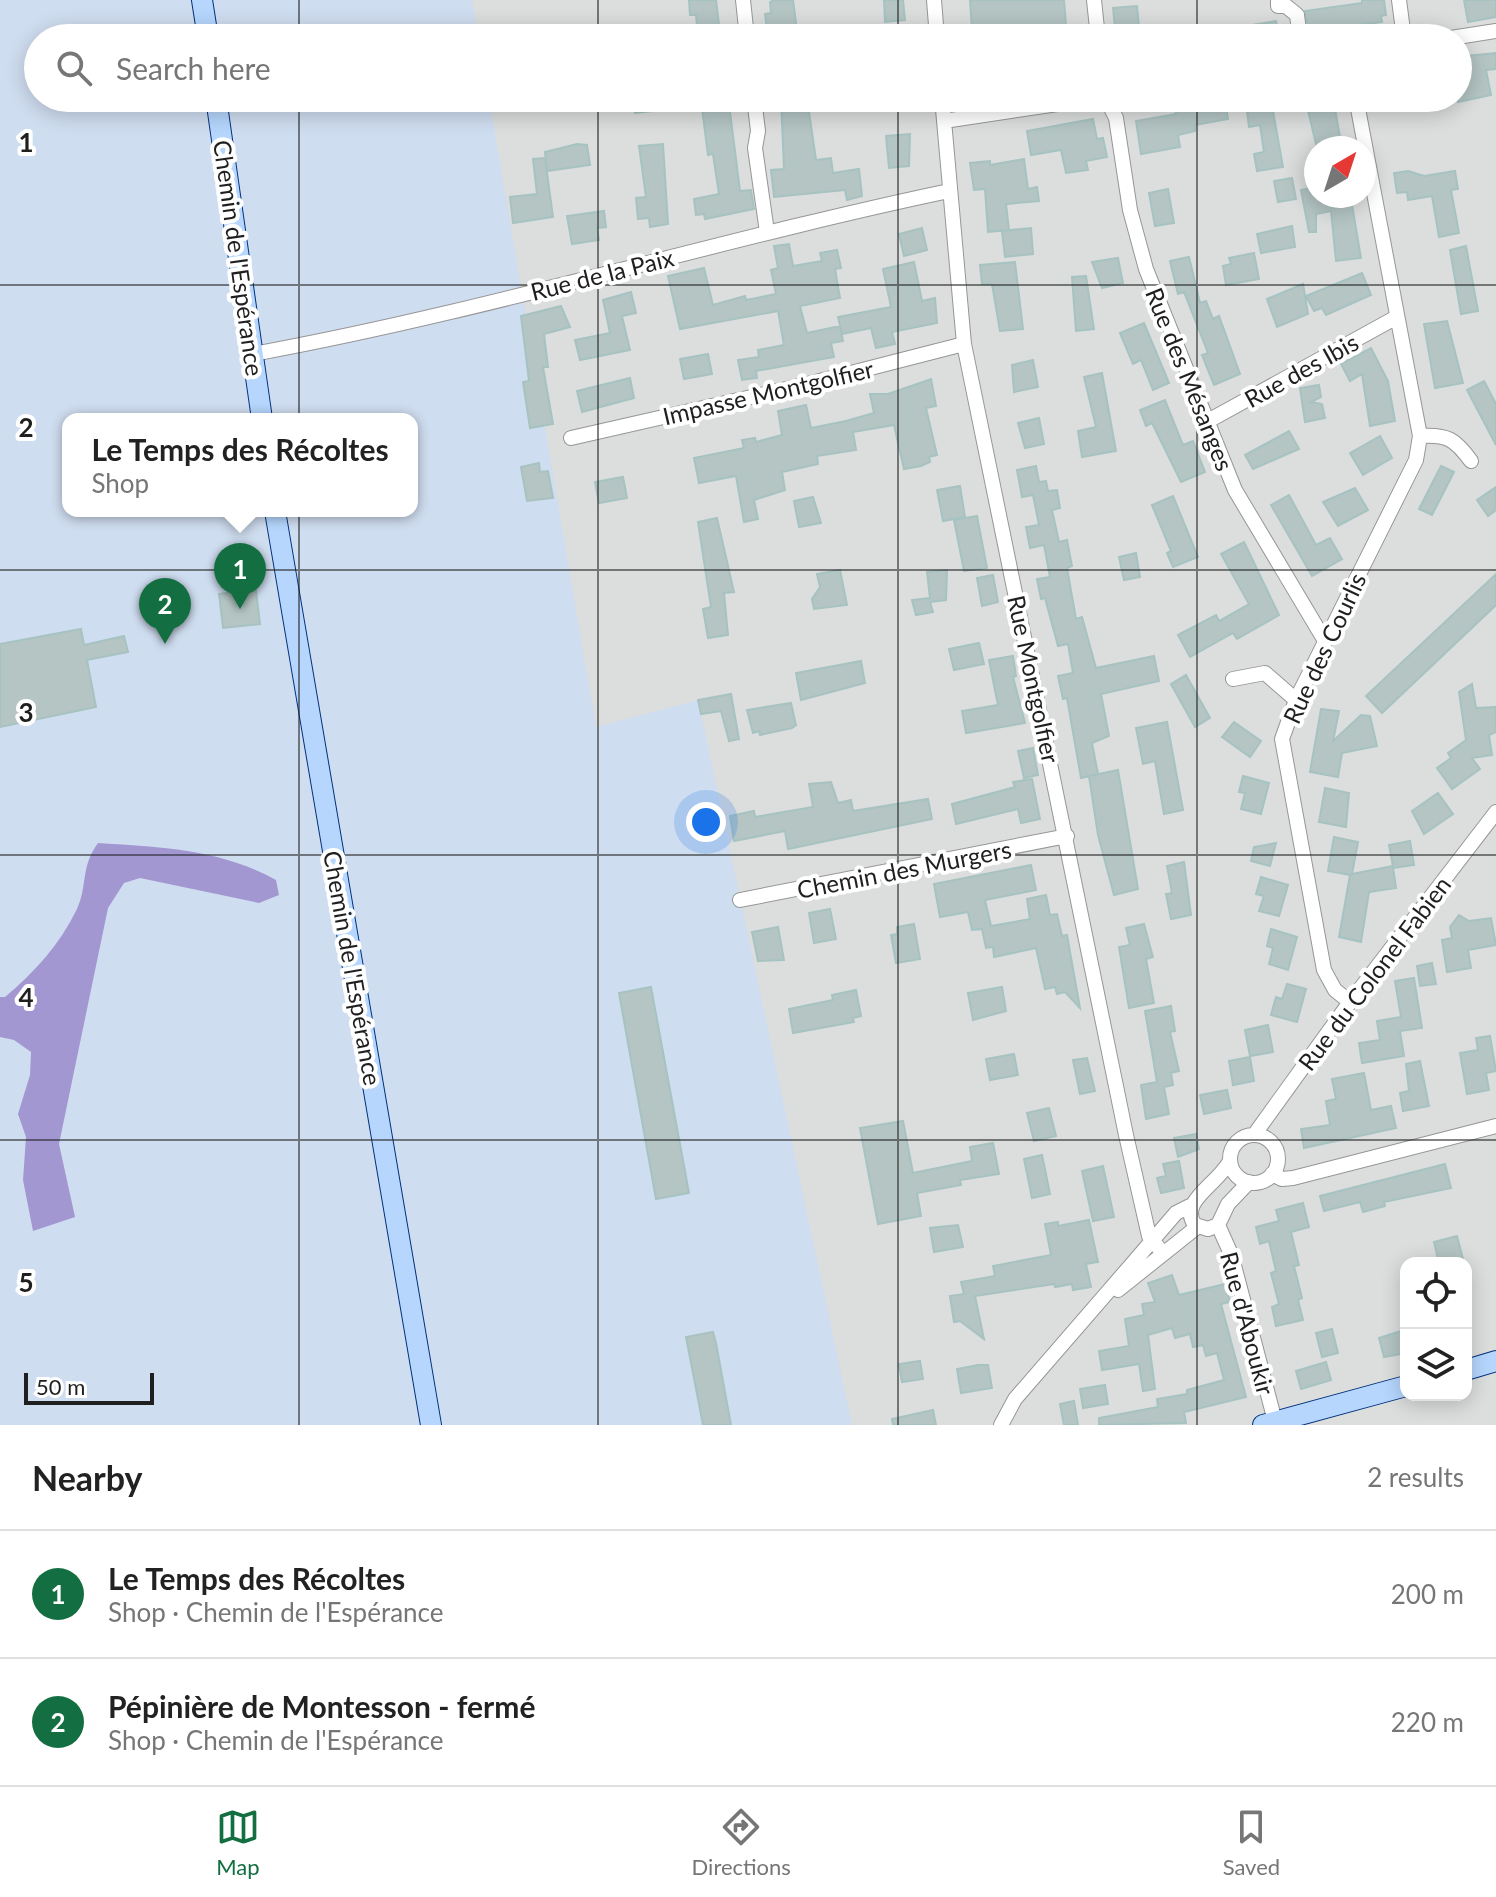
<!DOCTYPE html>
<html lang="en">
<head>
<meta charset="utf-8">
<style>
  body { margin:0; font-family:Lato,sans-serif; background:#f6f6f6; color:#222 }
  .controls { position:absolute; right:24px; bottom:24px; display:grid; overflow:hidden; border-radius:16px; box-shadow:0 4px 20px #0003 }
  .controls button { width:72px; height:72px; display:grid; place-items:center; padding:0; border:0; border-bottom:2px solid #e0e0e0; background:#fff; color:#222; font:40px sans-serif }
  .compass { position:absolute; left:1304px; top:136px; width:72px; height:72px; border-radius:50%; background:#fff; box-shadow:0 4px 20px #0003; rotate:39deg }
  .scale { position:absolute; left:24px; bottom:20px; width:130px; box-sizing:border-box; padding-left:8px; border:4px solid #1f1f1f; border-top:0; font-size:22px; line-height:28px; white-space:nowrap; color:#1f1f1f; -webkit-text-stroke:6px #fff; paint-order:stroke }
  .you { position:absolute; left:706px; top:822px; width:28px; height:28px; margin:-20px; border:6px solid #fff; border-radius:50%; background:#1a73e8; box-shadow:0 0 0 12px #1a73e833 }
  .badge { display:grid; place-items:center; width:52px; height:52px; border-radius:50%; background:#136f41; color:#fff; font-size:26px; font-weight:700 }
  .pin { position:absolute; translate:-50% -66px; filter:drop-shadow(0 2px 4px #0008) }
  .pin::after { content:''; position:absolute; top:42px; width:28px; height:24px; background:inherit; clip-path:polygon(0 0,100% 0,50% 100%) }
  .popup { position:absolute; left:62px; top:413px; width:356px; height:104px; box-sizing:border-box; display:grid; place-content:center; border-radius:16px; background:#fff; filter:drop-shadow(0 2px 6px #0005); font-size:26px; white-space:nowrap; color:#767676 }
  .popup b { font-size:30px; color:#222 }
  .popup::after { content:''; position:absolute; left:50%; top:100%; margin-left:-16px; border:16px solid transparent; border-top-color:#fff }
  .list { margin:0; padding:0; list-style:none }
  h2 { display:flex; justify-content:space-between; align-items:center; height:104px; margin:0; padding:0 32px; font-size:34px }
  h2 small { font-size:26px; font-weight:400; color:#767676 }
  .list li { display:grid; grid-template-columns:52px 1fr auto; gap:24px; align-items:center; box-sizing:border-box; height:128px; padding:0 32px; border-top:2px solid #e0e0e0 }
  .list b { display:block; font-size:30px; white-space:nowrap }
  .list p { margin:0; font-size:26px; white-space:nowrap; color:#767676 }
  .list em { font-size:26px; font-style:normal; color:#767676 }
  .icon { flex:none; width:44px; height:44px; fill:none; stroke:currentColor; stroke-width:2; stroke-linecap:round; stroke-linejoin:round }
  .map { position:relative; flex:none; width:1496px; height:1425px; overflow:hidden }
  .search { position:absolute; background:#fff; box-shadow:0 4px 20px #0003; left:24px; right:24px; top:24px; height:88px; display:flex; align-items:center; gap:20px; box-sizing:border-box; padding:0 28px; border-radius:44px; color:#767676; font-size:30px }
  .sheet { height:360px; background:#fff }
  nav { display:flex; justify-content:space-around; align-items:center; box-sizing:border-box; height:112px; border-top:2px solid #e0e0e0; background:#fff; font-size:22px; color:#767676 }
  nav a { display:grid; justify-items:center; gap:4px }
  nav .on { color:#136f41 }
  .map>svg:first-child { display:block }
  .residential { fill:#dcdddd; fill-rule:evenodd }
  .farmland { fill:#cfddf0; fill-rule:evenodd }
  .forest { fill:#a397d2 }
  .building { fill:#b4c5c4; stroke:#a6c3c1; stroke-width:2 }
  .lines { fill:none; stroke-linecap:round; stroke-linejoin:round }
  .street-casing { stroke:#969696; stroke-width:16 }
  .secondary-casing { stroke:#00317c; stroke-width:22 }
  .street { stroke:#fff; stroke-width:14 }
  .secondary { stroke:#b6d6fd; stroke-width:20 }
  .grid { fill:none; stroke:#1f1f1f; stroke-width:2; stroke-opacity:0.55 }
  .labels { text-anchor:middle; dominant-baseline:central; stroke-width:8; stroke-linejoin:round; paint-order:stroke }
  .street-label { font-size:24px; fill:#1f1f1f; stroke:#fff }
  .grid-label { font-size:26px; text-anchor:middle; font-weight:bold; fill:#1f1f1f; stroke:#fff; stroke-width:8; stroke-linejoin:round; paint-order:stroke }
</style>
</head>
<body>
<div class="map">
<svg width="1496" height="1425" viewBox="0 0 1496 1425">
  <rect width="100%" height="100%" fill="#e5eef0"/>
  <path class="residential" d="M0,0H1496V1425H0ZM38,38H1458V98H38ZM1316,148H1364V196H1316ZM68,419H412V511H68ZM1406,1263H1466V1395H1406Z"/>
  <path class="farmland" d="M0,0H472L479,38H38V98H489L596,727L698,700L852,1425H0ZM68,419H412V511H68Z"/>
  <path class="forest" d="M98,843C161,847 220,849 276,880L279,895L259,903L140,878L124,883L108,908L59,1144L75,1217L33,1231L23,1180L26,1137L18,1114L30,1075L31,1052L14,1040L0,1037V997H5C34,973 60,944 77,909C88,885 80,868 98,843Z"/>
  <path class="building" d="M689,0H716L720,33L698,36L696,15H690Z
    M774,0H793L798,38H768L765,14L771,13L770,2Z
    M884,0H903L905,20L885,22Z
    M970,0H1064L1067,38H978V31H972Z
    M1362,0H1384L1386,15L1381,16L1382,22L1309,32L1305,11L1362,3Z
    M1464,0H1496V17L1468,22Z
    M1137,6L1140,38H1116L1113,8Z
    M1276,21L1280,38H1221V30Z
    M1496,53V69L1486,70L1491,95L1458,102V74L1468,72L1466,56Z
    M633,98H651L652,111L635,113Z
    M781,98H807L816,160L831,158L833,173L859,169L862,196L847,200L845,190L774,197L771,170L784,169Z
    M1305,98H1333L1342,148H1317Z
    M1271,100L1283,167L1257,171L1254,154L1264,152L1260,125L1249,127L1246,104Z
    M1225,101L1228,119L1195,125V131L1178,135L1180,147L1141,154L1136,121L1176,114L1175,108Z
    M729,104L740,191L751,190L754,209L705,219L704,214L696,215L694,199L719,194L713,154L708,155L702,108Z
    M1093,119L1097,139L1103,138L1107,157L1086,161L1088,170L1066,173L1061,150L1031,155L1027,131Z
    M910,134L909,166L889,168L886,136Z
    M577,144L587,145L590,165L547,171L545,152Z
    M663,144L668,224L650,227L649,218L638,219L636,198L646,197L639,146Z
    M545,158L553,217L513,223L510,197L537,194L533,159Z
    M1024,159L1028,189L1037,187L1039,201L1006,204L1009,230L988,232L985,189L974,190L970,163L990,161V165Z
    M1408,171L1424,176L1455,171L1458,189L1451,190L1459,233L1439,237L1432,196L1408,200L1407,192L1397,193L1394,173Z
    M1292,178L1296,199L1278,202L1274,181Z
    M1316,187V196H1329L1331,208L1352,205L1361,258L1336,261L1331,211L1316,214V232H1309L1301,190Z
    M1168,189L1174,223L1155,226L1149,193Z
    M604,211L606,227L597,228L599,240L572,244L567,216Z
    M1292,226L1295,247L1261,253L1257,234Z
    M922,228L927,250L904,256L899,234Z
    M1031,228L1033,254L1005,257L1002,231Z
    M789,244L793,266L822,261L820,253L837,250L841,268L835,269L840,298L800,306L807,333L840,326L843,341L831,343L834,357L756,371L757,378L742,380L738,360L759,357L758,350L784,345L778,311L680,329L668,276L704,268L713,305L745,296L746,300L776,294L771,270L778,268L774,246Z
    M1466,246L1478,311L1461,314L1450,250Z
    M1254,253L1259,279L1226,285L1223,266L1231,264L1229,258Z
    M1189,257L1200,303L1206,301L1213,319L1219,316L1240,374L1214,385L1202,355L1208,353L1184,292L1178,294L1170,261Z
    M1118,258L1123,283L1102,288L1092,262Z
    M914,262L922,301L935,298L937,323L892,332L895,344L876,348L871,328L842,334L838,317L891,307L883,269Z
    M1015,262L1023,329L1000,331L992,284H982L980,265Z
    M1362,273L1371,295L1326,315L1322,308L1314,311L1306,296Z
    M1086,276L1094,329L1076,331L1072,277Z
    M1303,284L1308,314L1277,327L1267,299Z
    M631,292L636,313L622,316L630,350L580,360L575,340L610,333L603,300Z
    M561,306L570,327L544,334L548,367H543L553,424L530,428L523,382L529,381L521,316Z
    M1447,321L1463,383L1435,388L1424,324Z
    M1144,323L1169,383L1153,390L1141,360L1133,364L1120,333Z
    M1371,348L1388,381L1395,421L1370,426L1362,374L1350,381L1341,364Z
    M708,354L712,374L684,379L680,359Z
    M1033,360L1038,387L1014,392L1012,365Z
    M1102,373L1116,451L1082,457L1078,431L1096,427L1084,377Z
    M630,378L634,398L582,412L577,391Z
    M931,379L936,406L926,408L937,455L929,457L930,462L921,466L904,469L894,425L853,432L856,450L817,456L818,464L782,472L785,490L754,500L758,519L744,522L736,476L699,483L694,458L744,448L742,440L755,438L756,442L782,435L778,411L806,405L811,428L846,421L874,413L870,394H888Z
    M1484,381L1496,404V445L1467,390Z
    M1319,385L1321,397L1311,402L1322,404L1325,418L1305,422L1300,388Z
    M1165,400L1183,445L1193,441L1205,472L1181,482L1152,423L1146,426L1140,410Z
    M1039,418L1044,444L1025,448L1018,423Z
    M1289,431L1299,449L1253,469L1245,455Z
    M1380,436L1392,458L1363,475L1350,453Z
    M539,463L540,472L548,471L553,498L527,501L521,467Z
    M1036,466L1039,482L1046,481L1048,491L1057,490L1060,508L1052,510L1059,542L1067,540L1072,566L1067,568L1076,619L1082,617L1096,668L1154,656L1159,681L1101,694L1109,736L1092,743L1098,774L1081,778L1067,698L1063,699L1058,676L1073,673L1068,644L1058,646L1045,598L1041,599L1037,579L1050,577L1044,545L1030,548L1026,527L1039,525L1033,495L1022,497L1017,470Z
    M1441,466L1454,472L1432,515L1419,509Z
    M623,477L627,498L599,503L595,482Z
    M960,486L965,517L943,521L937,490Z
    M1496,487V510L1488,516L1477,500Z
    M1355,488L1368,510L1338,526L1323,502Z
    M1289,495L1316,545L1330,538L1342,559L1312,576L1271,505Z
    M1173,496L1198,557L1173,567L1167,553L1171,551L1152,505Z
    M813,497L821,523L799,527L794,501Z
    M977,516L987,568L964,571L954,520Z
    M717,518L734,592L724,593L728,635L708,638L703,609L711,607L698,522Z
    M1244,542L1279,615L1237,639L1233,633L1190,657L1178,635L1216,615L1219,621L1249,604L1221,554Z
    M1136,553L1140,577L1124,580L1119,557Z
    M840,570L847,605L814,609L812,599L820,587L817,574Z
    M947,570L946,600L930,602L933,612L916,615L912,600L930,598L927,572Z
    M1496,574V605L1382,713L1366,696Z
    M993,575L998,602L982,606L977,578Z
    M256,590L260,624L223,628L219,594Z
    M81,629L84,645L124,636L128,652L87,660L96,707L0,727V644Z
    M979,643L984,664L954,670L949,649Z
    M1013,656L1016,676L1013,677L1025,723L966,733L962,711L998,705L989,660Z
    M861,661L865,683L801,700L796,673Z
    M1186,675L1210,718L1195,727L1171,684Z
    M1472,684L1476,708L1496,707V732L1489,735L1492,755L1472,758L1480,769L1452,789L1437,768L1451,758L1448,753L1466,740L1459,692Z
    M731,694L739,739L729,741L721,711L701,714L698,700Z
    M791,703L796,725L792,728L760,735L759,731L753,733L747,710Z
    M1321,709L1339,711L1333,741L1361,715L1370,716L1377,746L1342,753L1338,777L1310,772Z
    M1167,722L1183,810L1164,814L1155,761L1143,764L1136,728Z
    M1234,722L1261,741L1250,757L1222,737Z
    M1033,748L1038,775L1024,778L1018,751Z
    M1118,770L1138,889L1114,895L1098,835L1089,776Z
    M1243,776L1269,783L1261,814L1241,809L1245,793L1239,792Z
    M1032,779L1040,819L1021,823L1018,809L956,824L952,804L1015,787L1013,782Z
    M831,782L838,803L851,800L853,811L928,799L932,819L788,849L785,831L734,841L730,816L754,811L755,817L813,807L809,784Z
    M1325,788L1349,793L1346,827L1319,822Z
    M1438,793L1453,814L1424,834L1412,811Z
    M1334,837L1358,842L1352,874L1393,866L1389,845L1410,841L1414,865L1393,868L1396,888L1369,892L1361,942L1339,937L1350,875L1328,871Z
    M1276,843L1270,866L1251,861L1254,847Z
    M1184,862L1191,915L1171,919L1166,894L1172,893L1167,866Z
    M1031,865L1036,890L985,900L991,926L1030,919L1027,899L1046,895L1050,915L1057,914L1062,936L1067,935L1080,1008L1065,992L1057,994L1055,987L1045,989L1036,948L994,957L993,947L986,948L982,929L972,930L968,912L940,917L934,884Z
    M1261,877L1288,885L1279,916L1259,911L1264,896L1256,894Z
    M830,909L836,939L814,943L809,913Z
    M1459,915L1469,921L1491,918L1496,945L1468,950L1471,968L1447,972L1442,940L1452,938L1450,927Z
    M914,924L920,959L896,963L891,935L897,934V927Z
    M1144,924L1153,957L1146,959L1154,1003L1129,1008L1119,947L1130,945L1126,928Z
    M778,927L784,960L758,961L752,932Z
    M1271,929L1297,937L1288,970L1269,964L1273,948L1267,946Z
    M1432,963L1436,984L1420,986L1417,966Z
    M1414,978L1422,1028L1400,1031L1404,1056L1362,1063L1359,1043L1380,1040L1377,1021L1401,1017L1395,981Z
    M1287,984L1306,989L1297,1022L1271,1015L1276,997L1282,999Z
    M651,987L689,1193L656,1199L619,993Z
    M1002,987L1006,1011L973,1020L968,993Z
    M856,990L861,1016L853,1018L854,1022L793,1033L789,1009L833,1000L832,995Z
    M1171,1006L1175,1031L1170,1032L1179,1071L1171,1073L1173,1085L1164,1087L1169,1114L1146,1119L1141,1085L1157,1082L1145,1011Z
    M1268,1025L1273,1052L1250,1056L1245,1030Z
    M1490,1036L1496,1071L1486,1073L1489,1090L1467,1094L1460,1053L1478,1050L1476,1038Z
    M1014,1054L1018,1075L990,1080L986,1059Z
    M1250,1057L1254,1081L1233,1085L1229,1061Z
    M1087,1058L1095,1091L1080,1094L1073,1060Z
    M1420,1061L1429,1106L1403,1111L1400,1093L1409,1091L1406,1064Z
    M1364,1073L1371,1110L1391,1106L1396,1128L1304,1148L1301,1129L1330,1125L1326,1101L1336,1099L1332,1079Z
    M1227,1090L1231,1108L1204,1114L1200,1095Z
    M1049,1108L1056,1136L1034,1141L1027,1113Z
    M903,1121L913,1173L972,1161L970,1147L993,1143L999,1174L960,1180L961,1185L917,1193L921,1216L878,1224L860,1128Z
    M1196,1134L1199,1149L1178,1157L1174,1138Z
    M1042,1155L1050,1194L1032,1198L1024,1159Z
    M1179,1161L1184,1188L1161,1193L1157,1178L1166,1176L1163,1164Z
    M1445,1164L1451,1188L1384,1202L1385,1206L1363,1212L1360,1202L1324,1211L1320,1196Z
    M1103,1166L1114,1217L1093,1221L1082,1171Z
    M1303,1203L1309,1227L1291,1232L1299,1265L1294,1266L1302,1298L1298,1300L1303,1320L1276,1326L1272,1307L1279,1304L1271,1273L1276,1271L1269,1241L1260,1244L1256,1227L1279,1221L1276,1210Z
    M1089,1220L1098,1262L1086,1264L1091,1287L1073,1290L1072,1284L1055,1287L1054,1284L975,1296L984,1339L960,1321L954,1322L950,1296L964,1294L961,1282L995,1276L993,1266L1051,1255L1045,1224L1058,1222V1226Z
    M958,1225L963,1247L934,1252L930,1228Z
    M1457,1236L1464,1263H1439L1434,1242Z
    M1172,1275L1179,1295L1225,1284L1230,1302L1221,1304L1246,1397L1184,1412L1186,1423L1099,1425V1418L1158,1407L1157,1399L1187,1394V1390L1224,1380L1217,1353L1206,1356L1203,1345L1193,1347L1190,1334L1175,1338L1172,1328L1148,1335L1155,1389L1143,1391L1139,1364L1102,1370L1099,1351L1129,1346L1125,1319L1144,1315L1142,1304L1155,1302L1148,1283Z
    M1332,1329L1338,1353L1322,1357L1316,1333Z
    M1401,1331L1406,1353L1384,1357L1379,1338Z
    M713,1332L716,1343L731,1425H703L686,1337Z
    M920,1361L923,1379L902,1382L899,1364Z
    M1326,1362L1331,1380L1301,1389L1296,1371Z
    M978,1365H988L992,1388L961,1393L957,1369Z
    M1105,1385L1108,1404L1083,1408L1080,1389Z
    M1074,1401L1078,1425H1064L1060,1404Z
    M933,1410L936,1425H893L892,1419Z"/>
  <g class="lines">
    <g class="street-casing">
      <path id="street" d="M743,0L747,38
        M934,0L937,38
        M1094,0L1098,38
        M1278,0V6H1286L1297,15L1300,38
        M1399,0L1404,38
        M1451,38L1496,31
        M754,98L758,131L755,148L767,232
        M942,98L964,344L1126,1135L1149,1236L1162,1252
        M1106,98L1116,118L1130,210L1146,269L1235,490L1325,641
        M944,121L1098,98
        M253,354C488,311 716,240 949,191
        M1208,421L1395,318
        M1420,436C1447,434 1455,439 1471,461
        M571,438L804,385L964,344
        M1233,679L1265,673L1296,700
        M740,900L1067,836
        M1350,1002L1335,990L1324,970L1282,739L1296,700L1416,460L1420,436L1356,98
        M1254,1135L1350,1002L1496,812
        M1230 1159a24 24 0 1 1 48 0a24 24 0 1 1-48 0Z
        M1230,1161C1217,1185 1178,1202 1195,1225L1208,1229L1218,1225L1228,1204L1249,1182
        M1272,1174L1282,1179L1293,1178L1496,1126
        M1218,1225L1231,1254L1276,1425
        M1118,1290L1197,1227
        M1001,1425L1015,1399L1132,1264L1176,1213L1190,1206"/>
    </g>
    <g class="secondary-casing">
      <path id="secondary" d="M202,0L208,38
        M216,98L262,419
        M275,511L431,1425
        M1466,1370L1496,1361
        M1263,1425L1406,1386"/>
    </g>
    <use href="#street" class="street"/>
    <use href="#secondary" class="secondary"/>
  </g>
  <path class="grid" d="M299,0V38M598,0V38M898,0V38M1197,0V38M299,98V1425M598,98V1425M898,98V1425M1197,98V1425M0,285H1496M0,570H1496M0,855H1496M0,1140H1496"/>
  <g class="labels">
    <g class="street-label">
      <text transform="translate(239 258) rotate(82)">Chemin de l'Espérance</text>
      <text transform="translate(602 274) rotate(-14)">Rue de la Paix</text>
      <text transform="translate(1301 370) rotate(-29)">Rue des Ibis</text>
      <text transform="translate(1190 379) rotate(68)">Rue des Mésanges</text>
      <text transform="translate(768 392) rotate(-13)">Impasse Montgolfier</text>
      <text transform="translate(1324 648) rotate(-65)">Rue des Courlis</text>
      <text transform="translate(1034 679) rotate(78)">Rue Montgolfier</text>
      <text transform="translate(904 869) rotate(-11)">Chemin des Murgers</text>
      <text transform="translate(353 968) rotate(80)">Chemin de l'Espérance</text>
      <text transform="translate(1374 973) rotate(-53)">Rue du Colonel Fabien</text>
      <text transform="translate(1248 1323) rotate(75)">Rue d'Aboukir</text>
    </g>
  </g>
  <g class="grid-label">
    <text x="26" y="152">1</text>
    <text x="26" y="437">2</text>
    <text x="26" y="722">3</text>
    <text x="26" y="1007">4</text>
    <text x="26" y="1292">5</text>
  </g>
</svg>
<div class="controls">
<button><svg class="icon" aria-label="locate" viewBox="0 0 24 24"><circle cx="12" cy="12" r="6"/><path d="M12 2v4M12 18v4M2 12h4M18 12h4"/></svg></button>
<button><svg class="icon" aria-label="layers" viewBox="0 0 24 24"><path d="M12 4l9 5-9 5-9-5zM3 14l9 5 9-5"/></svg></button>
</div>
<svg class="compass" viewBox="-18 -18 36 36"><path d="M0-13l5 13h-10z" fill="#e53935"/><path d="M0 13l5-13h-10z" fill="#767676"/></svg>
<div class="scale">50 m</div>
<div class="you"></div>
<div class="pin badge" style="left:240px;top:609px">1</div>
<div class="popup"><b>Le Temps des Récoltes</b>Shop</div>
<div class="pin badge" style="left:165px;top:644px">2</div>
<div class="search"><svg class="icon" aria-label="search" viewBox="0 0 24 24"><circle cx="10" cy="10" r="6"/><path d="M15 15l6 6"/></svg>Search here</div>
</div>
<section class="sheet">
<h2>Nearby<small>2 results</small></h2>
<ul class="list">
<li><span class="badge">1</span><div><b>Le Temps des Récoltes</b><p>Shop · Chemin de l'Espérance</p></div><em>200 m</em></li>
<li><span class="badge">2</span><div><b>Pépinière de Montesson - fermé</b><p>Shop · Chemin de l'Espérance</p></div><em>220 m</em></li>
</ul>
</section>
<nav>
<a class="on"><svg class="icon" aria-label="map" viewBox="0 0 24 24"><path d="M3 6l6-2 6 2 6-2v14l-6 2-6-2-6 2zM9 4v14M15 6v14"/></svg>Map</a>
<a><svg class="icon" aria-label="directions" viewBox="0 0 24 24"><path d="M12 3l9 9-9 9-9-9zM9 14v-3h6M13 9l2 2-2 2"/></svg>Directions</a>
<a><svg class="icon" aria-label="saved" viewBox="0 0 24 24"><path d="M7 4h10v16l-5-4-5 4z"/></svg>Saved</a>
</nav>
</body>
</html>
